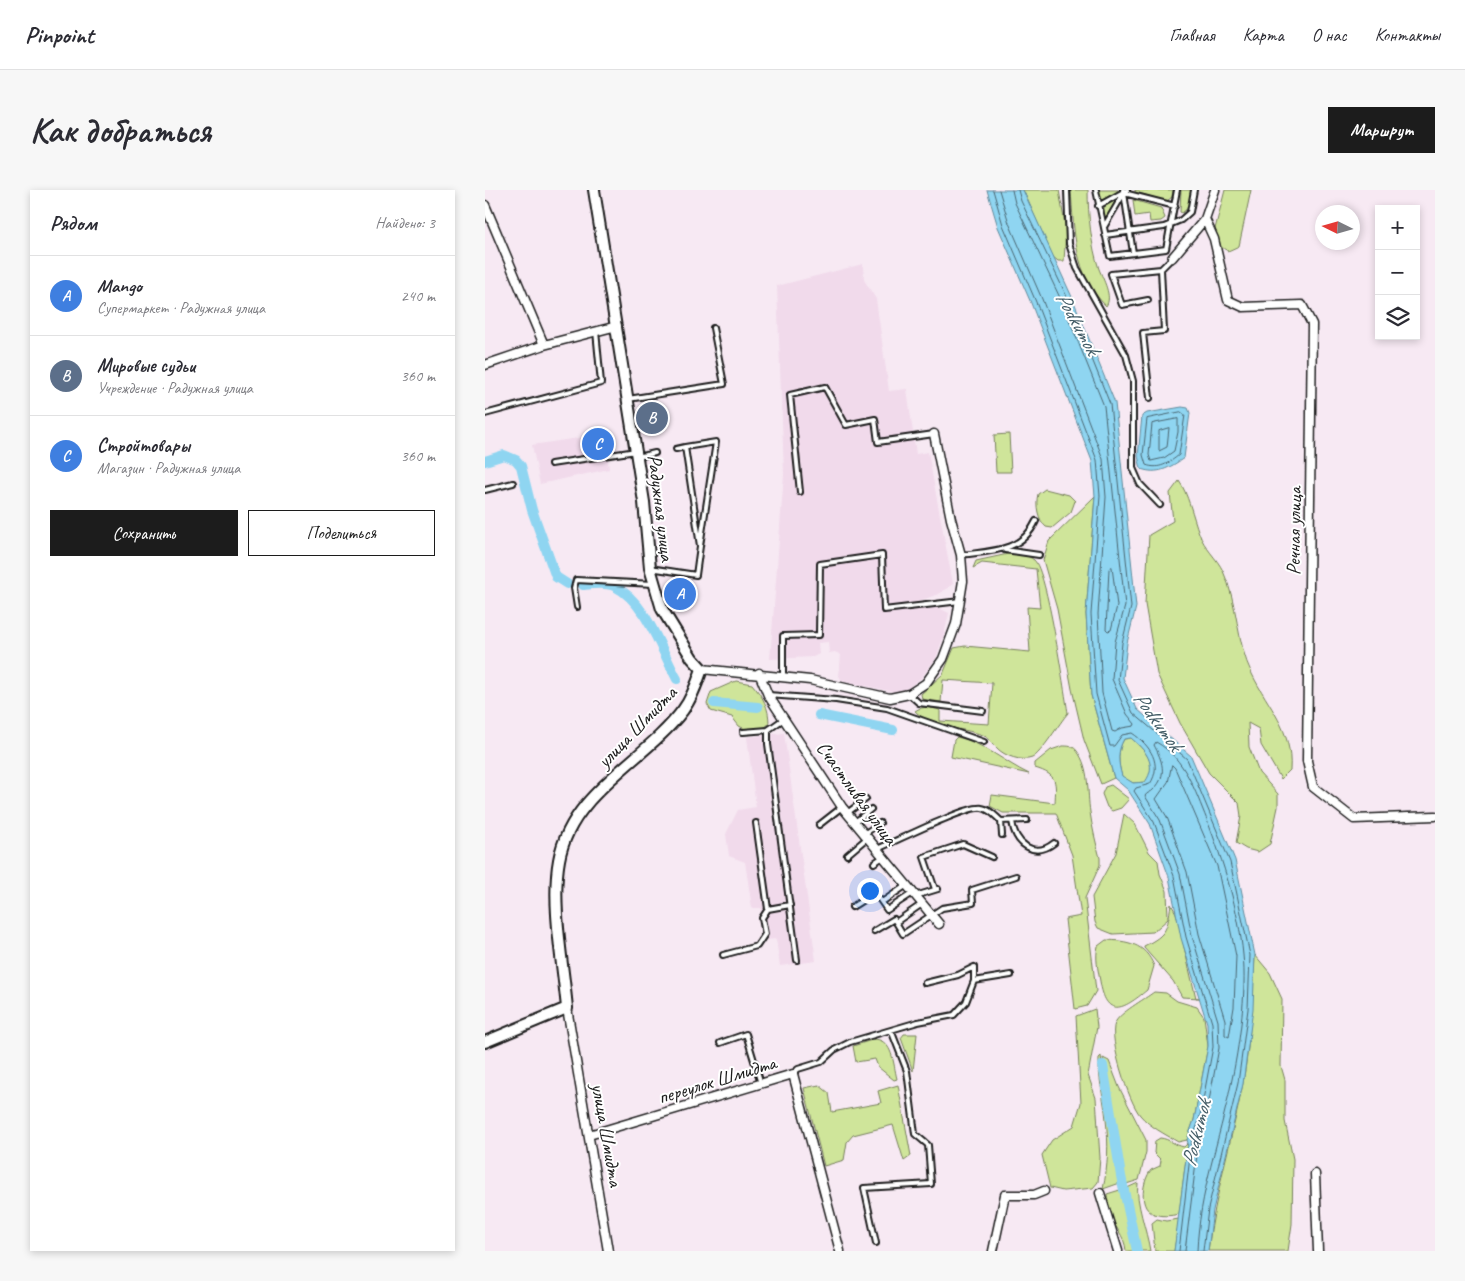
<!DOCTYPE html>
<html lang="ru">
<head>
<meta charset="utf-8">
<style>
  body { margin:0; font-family:Caveat,sans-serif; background:#f7f7f7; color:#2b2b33 }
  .controls { position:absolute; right:15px; top:15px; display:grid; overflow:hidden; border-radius:0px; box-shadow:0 2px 8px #0003 }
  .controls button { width:45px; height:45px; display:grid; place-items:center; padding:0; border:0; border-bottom:1px solid #e1e1e2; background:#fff; color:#2b2b33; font:25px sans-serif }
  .compass { position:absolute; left:830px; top:15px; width:45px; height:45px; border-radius:50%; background:#fff; box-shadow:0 2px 8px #0003; rotate:275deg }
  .you { position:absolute; left:384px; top:700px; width:18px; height:18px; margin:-12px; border:4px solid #fff; border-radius:50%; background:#1a73e8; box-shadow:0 0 0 8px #1a73e833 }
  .badge { display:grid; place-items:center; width:32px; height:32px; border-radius:50%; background:#1c1c1c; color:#fff; font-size:16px; font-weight:700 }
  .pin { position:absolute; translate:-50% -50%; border:2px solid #fff; box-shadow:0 1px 5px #0006 }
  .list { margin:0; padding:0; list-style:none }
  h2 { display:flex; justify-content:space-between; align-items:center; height:65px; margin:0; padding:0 20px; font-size:21px }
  h2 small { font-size:16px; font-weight:400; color:#7c7c81 }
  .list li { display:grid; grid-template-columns:32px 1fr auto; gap:15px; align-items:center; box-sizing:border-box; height:80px; padding:0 20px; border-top:1px solid #e1e1e2 }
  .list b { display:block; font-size:19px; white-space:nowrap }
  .list p { margin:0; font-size:16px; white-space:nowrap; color:#7c7c81 }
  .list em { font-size:16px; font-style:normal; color:#7c7c81 }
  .actions { display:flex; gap:10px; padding:15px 20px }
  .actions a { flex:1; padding:11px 0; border:1px solid #1c1c1c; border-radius:0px; text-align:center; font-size:18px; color:#1c1c1c }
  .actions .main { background:#1c1c1c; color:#fff }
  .icon { flex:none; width:28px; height:28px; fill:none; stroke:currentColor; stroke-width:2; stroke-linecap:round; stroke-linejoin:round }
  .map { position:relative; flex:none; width:950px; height:1061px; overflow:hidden; border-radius:0px }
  header { display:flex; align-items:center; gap:30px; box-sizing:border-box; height:70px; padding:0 25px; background:#fff; border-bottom:1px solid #e1e1e2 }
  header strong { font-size:24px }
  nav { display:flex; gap:28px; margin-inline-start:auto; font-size:18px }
  .intro { display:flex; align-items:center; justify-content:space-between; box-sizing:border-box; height:120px; padding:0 30px }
  h1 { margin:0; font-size:35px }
  .button { padding:12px 22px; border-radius:0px; background:#1c1c1c; color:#fff; font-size:18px; font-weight:700 }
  main { display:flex; gap:30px; padding:0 30px }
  aside { flex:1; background:#fff; border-radius:0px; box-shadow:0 2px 8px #0003 }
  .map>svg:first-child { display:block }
  .built { fill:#f1daeb }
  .green { fill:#cfe59a; stroke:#76805b }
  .water { fill:#8fd5f1; stroke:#618b9c; fill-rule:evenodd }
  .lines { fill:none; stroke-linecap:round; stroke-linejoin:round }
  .shore { stroke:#4a6671; stroke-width:1 }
  .canal { stroke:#8fd5f1; stroke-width:10 }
  .lane-casing { stroke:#1c1c1c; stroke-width:8 }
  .street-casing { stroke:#1c1c1c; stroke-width:11 }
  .secondary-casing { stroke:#1c1c1c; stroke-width:14 }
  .lane { stroke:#fff; stroke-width:4 }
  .street { stroke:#fff; stroke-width:8 }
  .secondary { stroke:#fff; stroke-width:10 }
  .labels { text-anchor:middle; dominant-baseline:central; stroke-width:4; stroke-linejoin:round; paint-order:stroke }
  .street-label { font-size:20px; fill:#1c1c1c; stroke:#fff }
  .water-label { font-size:21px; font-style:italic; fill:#445d67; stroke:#fff }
</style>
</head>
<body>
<header>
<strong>Pinpoint</strong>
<nav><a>Главная</a><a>Карта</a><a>О нас</a><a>Контакты</a></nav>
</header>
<div class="intro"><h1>Как добраться</h1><a class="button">Маршрут</a></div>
<main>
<aside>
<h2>Рядом<small>Найдено: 3</small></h2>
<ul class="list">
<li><span class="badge" style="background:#3f7fe0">A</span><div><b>Mango</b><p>Супермаркет · Радужная улица</p></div><em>240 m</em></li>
<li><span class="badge" style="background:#5c6f8a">B</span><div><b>Мировые судьи</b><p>Учреждение · Радужная улица</p></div><em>360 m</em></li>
<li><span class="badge" style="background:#3f7fe0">C</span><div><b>Стройтовары</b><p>Магазин · Радужная улица</p></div><em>360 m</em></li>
</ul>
<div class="actions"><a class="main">Сохранить</a><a>Поделиться</a></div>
</aside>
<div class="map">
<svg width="950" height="1061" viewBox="0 0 950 1061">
  <rect width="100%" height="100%" fill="#f7e9f3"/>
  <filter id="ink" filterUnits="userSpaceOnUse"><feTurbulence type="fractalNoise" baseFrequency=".02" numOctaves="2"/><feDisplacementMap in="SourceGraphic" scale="10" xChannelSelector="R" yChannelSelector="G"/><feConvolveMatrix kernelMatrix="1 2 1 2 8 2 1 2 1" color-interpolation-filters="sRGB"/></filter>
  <g filter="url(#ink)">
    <path class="built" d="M378,74L379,90L391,109L404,201L422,199L431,264L443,262L468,394L454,404L434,411L435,419L454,418L464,423L459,445L451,468L436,488L422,499L409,502L357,491L354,486L356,465L350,462L344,463L343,452L333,453L334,464L328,467L285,469L299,284L292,96Z
      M120,244L124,279L55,294L47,255Z
      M299,543L331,771L295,776L291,749L281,750L276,718H267L260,672L244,666L241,644L253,620L271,617L262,547Z"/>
    <path class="green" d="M538,0H574L581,41L579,71H573L568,67Z
      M586,0H603C603,25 606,55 614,79C618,89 628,107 621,116C589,85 589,41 586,0Z
      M614,0H633L632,3L619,10L615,9Z
      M650,0H688L687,7L682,11L650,2Z
      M696,0H708L704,17L697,23L695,22Z
      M740,0H766L754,56L743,61L736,57L730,39Z
      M631,10L621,28H619V17Z
      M648,10L676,18L680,28L676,31L665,32L664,24L650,26Z
      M524,244L526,282H511L509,245Z
      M694,291C703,303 708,327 714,343C719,358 732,368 738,381C753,413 751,452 767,484C783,517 808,540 805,580L796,589L776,555L774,539L763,533L764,557L774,583L793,604V617L785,654L773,662L761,659L751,653L756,626L754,613L724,583L695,533L672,484L660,414L664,345L688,331L685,303Z
      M560,299L584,305L590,311L586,322L567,338L561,337C553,330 550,315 553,304Z
      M610,306L601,424L606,505L629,588L616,594L599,550L587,499L572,419L558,370L564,351Z
      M523,364C531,364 542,364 549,370C562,381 579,499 583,523C575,532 556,564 547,568C537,572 519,566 512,558C507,554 503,547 498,545C475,537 448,539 430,521C438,515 446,518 455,520V531L504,534L507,493L458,490L456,512L437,509L436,504L458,484L469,458L480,456L545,462L542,417L555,418L551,379L497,373L488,378L491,371Z
      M251,491L267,494C278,507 284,517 284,534L277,539L262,540L254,536L247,527L226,521L222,514L226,502Z
      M472,547C499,553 519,572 544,584L466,567L469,550Z
      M646,548C660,560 673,574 661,592L648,593L637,587C633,573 632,561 639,549Z
      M578,556C583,556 589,556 592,561C605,578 602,603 605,622C607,637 611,653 615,668V675L600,708L611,801L602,816L590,819L580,729L596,726L587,665L571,623H518L505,616L507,605L570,613C571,592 573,585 550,578V573L566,560Z
      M626,595L644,609L636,618L627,621L622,617L617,604L620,597Z
      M639,624L650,634L664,662L673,671L675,684L682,701L683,729L668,742L628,744L613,738L610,732L607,707L631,663Z
      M686,714L691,723L711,808H716L697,807L688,791L659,758V756C683,744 682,739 686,714Z
      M621,750C642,751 660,753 669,776L662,800C638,820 621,829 615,791C613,779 610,768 613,756Z
      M770,765L785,783L797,809L796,876L800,890V931L808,969L807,1034L803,1061H723C730,1004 747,950 758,893C765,851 768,808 770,765Z
      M669,802L681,803L692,811L712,817L719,827L723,856L709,930L702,950L693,952C680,944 665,937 655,925C644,912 623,849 630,833C634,823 660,809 669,802Z
      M610,819L612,837L603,885L611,908L615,968L613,992L608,998L578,1001L565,998L557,965L567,950L589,936L596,913L591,826Z
      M419,844H432L428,881L416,848Z
      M390,849C408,851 408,873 412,889L409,890L393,877L390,869L371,872L368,856Z
      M616,866L635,993L618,999C623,976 624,954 621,930C619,908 613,889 614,868Z
      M618,868L624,871L634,897L661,950V962L654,990L638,995Z
      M334,895L344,903L347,922L396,913L393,901L413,895L426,966L419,971L408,935L368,945L362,952L359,970L339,976L319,898Z
      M675,948C685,949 689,955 699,957L703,953L694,1024C686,1026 675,1027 667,1023C653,1016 658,990 666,980L675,976L676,970L669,963L670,951Z
      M653,993C650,1011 662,1041 665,1061H654L642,998Z
      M638,999L650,1061H641C640,1045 628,1036 623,1021C622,1016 622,1010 622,1004Z
      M672,1029L681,1031L694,1029L689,1061H670L667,1033Z"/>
    <path class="water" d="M502,0H538L587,107L630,213L651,417L642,453L638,488L652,519L706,566L750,670L770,765L768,819L758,894L728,1020L723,1061H689L703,953L702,950L709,930L723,856L722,833L696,748L684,687L665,634L643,600L629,588L606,505L601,424L610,306L607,271L546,113L513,37ZM646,548C660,560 673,574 660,592L648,593L637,586C633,573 632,561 639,549Z
      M697,217L703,218L705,223L699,268C684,278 673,285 656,279L653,266L657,226L662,223Z"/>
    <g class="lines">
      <path class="shore" d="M508,0L518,35L551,112L612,270L615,306L606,424L611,504L625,556H629L637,545L647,543C665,555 678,574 665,594L651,598L649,601L669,632L689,686L701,747L727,833L728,857L714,931L707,949L694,1061
        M514,0L524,33L557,109L618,269L621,307L613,424L617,503L627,541L630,542L637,538L649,536L650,534L642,524L627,489L630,452L640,416L619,216L577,112L530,13L527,0
        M533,0L536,11L583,109L625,214L646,417L637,453L633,490L648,523L702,569L745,672L765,765L763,819L753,893L723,1019L718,1061
        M696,222L700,225L694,265C684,273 674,280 661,275L658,265L662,229Z
        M693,229V242L689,261L679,268L666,271L664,265L667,234Z
        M684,238L682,257L674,261V241Z
        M627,377L632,416L626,440L623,441L621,439L624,379Z
        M687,575L690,578L732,676L751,766L749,817L744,847L740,845V830L714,744L702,682L682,627L671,609L683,592Z
        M700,1061L714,949L720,932L734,858L733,831L707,746L695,684L675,630L660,606C662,602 666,603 669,599C683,585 677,570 669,555L671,552C700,568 710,601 722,630C738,671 754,721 758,765C762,802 754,858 746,894C735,949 714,1004 712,1061"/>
      <path class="canal" d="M0,271L19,265L31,270L36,276L47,320L71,387L82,394
        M98,395C107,394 120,392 129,396C161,411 176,460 192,489
        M229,513L273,517
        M334,525L408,540
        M618,875L636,986L652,1061"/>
      <g class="lane-casing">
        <path id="lane" d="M582,0L584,54L592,78L641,165L648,191V278L655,294L675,315
          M611,0L625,66L681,59L692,0
          M638,0L639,3L690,16
          M639,3L648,63
          M613,16L642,0
          M619,37L639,3
          M620,45L679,37L696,30L705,22L709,0
          M663,110L637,115L626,84L676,79L687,68
          M665,208L658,143L679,141L676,79
          M143,209L239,194L228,138
          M0,224L116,193L111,141
          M191,259L200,257
          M152,267L170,263
          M66,274L151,261
          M0,300L28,293
          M315,302L305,205L340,197L361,235L390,229L393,252L449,244
          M520,360L554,365
          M476,365C506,361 537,362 551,331
          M165,378L211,385L215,356L200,257L231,252L215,356
          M92,417L89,398L91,390L169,394
          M298,486V446L334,445L335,374L397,365L399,420L475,411
          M424,504L434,513L498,521
          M283,505L351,510L402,518L499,552
          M300,528L283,540V554L312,770
          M258,542L283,540
          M362,623L381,609
          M516,631L517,645
          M527,631C530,654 549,669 569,653
          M370,632L386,619
          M271,633L283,719
          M334,635L357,617
          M379,644L395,633
          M392,659C410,652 482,615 497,618C505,619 510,626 516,631L542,630
          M362,665L382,648
          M389,673L398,667
          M450,699L439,667L478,654L507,667
          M430,706L453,699
          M397,712L422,695
          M367,717L386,705L393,707L402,720L428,703
          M411,732L437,714
          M389,741L409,729L418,744L457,718L488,713L487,700L531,686
          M238,765L272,756L280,744L277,728L283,719L305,715
          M440,793L473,785L489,777V791
          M235,853L261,844L276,894
          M308,884L313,879L336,872L349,860L365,852L433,832L469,825L481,812L489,791L526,785
          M391,1053L379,998L446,994L443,955L430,944L422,881L406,840"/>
      </g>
      <g class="street-casing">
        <path id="street" d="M0,15L59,155
          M720,29L729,49L743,110L758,117L817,115L827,134L822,571L828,597L869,629L950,626
          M687,68L720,29L730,0
          M0,175L59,155L132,136
          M217,479L325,490L405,508L424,504L441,493L458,469L471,434L478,391L476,365L466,329L449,244
          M274,483L283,505L357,617L454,734
          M82,818L123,1061
          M104,945L308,884L355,1061
          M830,984L833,1061
          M615,1003L633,1061
          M508,1061L520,1005H549L559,1001"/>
      </g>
      <g class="secondary-casing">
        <path id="secondary" d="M0,852L82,818C78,774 66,713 74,670C86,602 160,571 198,520C207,508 212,494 217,479L207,468L177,419L165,378L159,312L109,0"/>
      </g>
      <use href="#lane" class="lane"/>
      <use href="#street" class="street"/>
      <use href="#secondary" class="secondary"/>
    </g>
  </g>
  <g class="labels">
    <g class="street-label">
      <text transform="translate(176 318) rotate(83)">Радужная улица</text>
      <text transform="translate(809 341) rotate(-89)">Речная улица</text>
      <text transform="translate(152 537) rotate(-46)">улица Шмидта</text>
      <text transform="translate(372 603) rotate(54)">Счастливая улица</text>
      <text transform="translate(232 890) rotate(-17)">переулок Шмидта</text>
      <text transform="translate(122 945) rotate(80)">улица Шмидта</text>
    </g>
    <g class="water-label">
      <text transform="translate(593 133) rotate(61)">Podkumok</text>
      <text transform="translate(673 531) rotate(54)">Podkumok</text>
      <text transform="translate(711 943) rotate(-76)">Podkumok</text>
    </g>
  </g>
</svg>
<div class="controls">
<button>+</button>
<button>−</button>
<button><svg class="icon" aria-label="layers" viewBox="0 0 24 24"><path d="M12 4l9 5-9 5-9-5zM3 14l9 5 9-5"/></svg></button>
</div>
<svg class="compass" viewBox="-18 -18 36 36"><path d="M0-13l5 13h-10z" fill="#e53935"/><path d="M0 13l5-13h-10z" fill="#7c7c81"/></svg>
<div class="you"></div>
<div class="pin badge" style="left:195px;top:404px;background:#3f7fe0">A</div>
<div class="pin badge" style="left:167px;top:228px;background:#5c6f8a">B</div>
<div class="pin badge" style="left:113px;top:254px;background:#3f7fe0">C</div>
</div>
</main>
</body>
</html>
